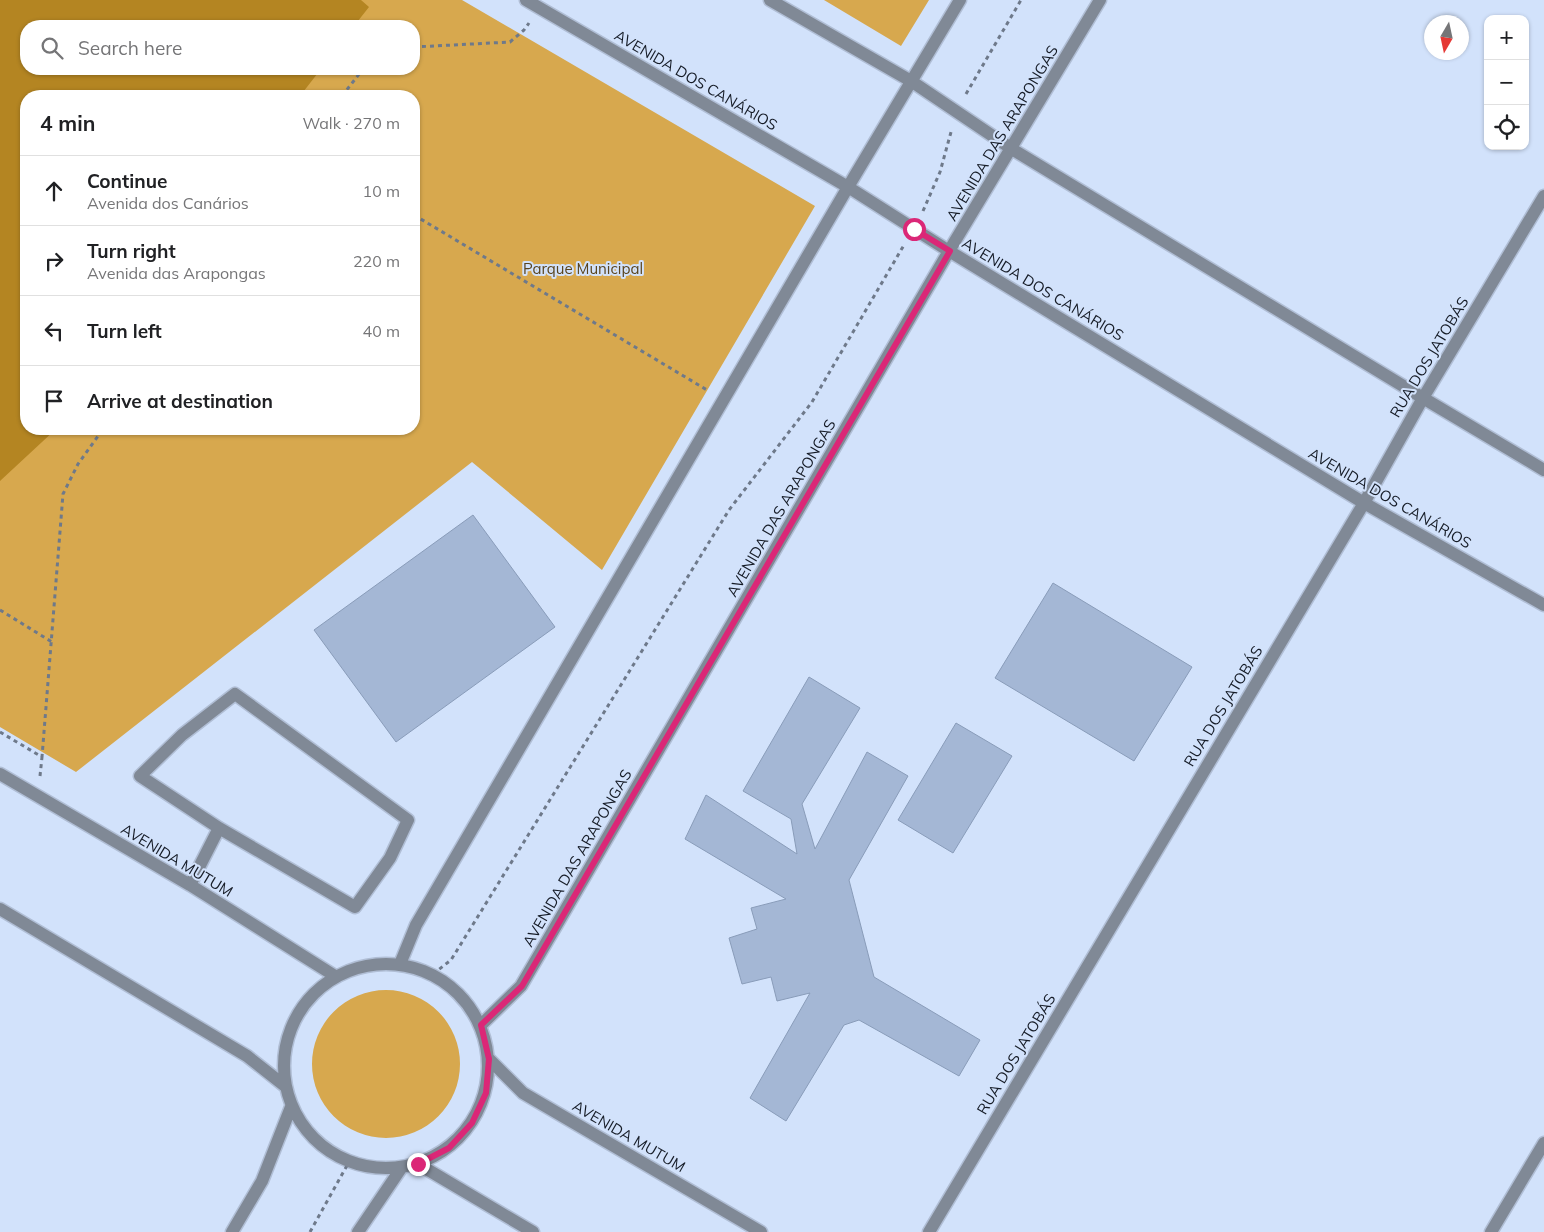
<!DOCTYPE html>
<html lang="en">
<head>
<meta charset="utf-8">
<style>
  body { margin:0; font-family:Mulish,sans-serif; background:#f6f6f6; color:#202124 }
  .controls { position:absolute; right:15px; top:15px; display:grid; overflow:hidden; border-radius:10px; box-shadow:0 1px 4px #0004 }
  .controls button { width:45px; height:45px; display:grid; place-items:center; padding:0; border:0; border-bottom:1px solid #e0e0e0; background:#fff; color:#202124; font:25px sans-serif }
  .compass { position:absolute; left:1424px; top:15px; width:45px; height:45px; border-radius:50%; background:#fff; box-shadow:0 1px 4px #0004; rotate:189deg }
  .stop { position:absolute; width:15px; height:15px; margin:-11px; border:4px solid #db2777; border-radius:50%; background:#fff }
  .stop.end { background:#db2777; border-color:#fff; box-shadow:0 1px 5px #0008 }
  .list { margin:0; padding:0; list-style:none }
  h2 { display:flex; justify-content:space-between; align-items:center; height:65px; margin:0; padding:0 20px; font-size:21px }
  h2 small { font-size:16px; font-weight:400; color:#757577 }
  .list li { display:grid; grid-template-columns:32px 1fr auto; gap:15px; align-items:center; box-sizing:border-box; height:70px; padding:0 20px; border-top:1px solid #e0e0e0 }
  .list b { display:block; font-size:19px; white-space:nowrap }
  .list p { margin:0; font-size:16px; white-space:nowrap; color:#757577 }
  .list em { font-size:16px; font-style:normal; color:#757577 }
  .icon { flex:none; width:28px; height:28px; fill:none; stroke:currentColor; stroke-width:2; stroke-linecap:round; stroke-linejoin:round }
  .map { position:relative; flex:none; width:1544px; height:1232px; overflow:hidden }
  .search { position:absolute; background:#fff; box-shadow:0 1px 4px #0004; left:20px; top:20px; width:400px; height:55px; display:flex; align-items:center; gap:12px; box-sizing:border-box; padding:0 18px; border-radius:20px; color:#757577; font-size:19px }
  .panel { position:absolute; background:#fff; box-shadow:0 1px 4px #0004; left:20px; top:90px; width:400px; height:345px; border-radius:20px }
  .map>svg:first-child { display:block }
  .green { fill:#d7a84e; fill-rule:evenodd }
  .water { fill:#b48522 }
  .building { fill:#a4b7d5; stroke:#899cb9 }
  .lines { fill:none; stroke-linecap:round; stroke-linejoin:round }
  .minor-casing { stroke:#b0bed5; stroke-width:15 }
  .path { stroke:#6e798a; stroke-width:3; stroke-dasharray:4 4; stroke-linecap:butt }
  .minor { stroke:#808996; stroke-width:12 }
  .route { stroke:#db2777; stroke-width:6 }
  .labels { text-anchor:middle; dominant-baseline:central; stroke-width:4; stroke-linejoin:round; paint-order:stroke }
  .street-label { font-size:15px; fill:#151b26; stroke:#d2e2fb }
  .park-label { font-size:15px; fill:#59441e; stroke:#d2e2fb }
</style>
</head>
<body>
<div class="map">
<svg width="1544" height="1232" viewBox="0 0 1544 1232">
  <rect width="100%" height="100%" fill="#d2e2fb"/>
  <path class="green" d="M0,0H462L815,206L602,570L472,462L76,772L0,727ZM26,26H414V69H26ZM26,96H414V429H26Z
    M824,0H929L901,46Z
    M312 1064a74 74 0 1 1 148 0a74 74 0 1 1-148 0Z"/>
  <path class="water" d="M0,0H361L369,7L354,26H26V69H321L300,96H26V429H56L0,481Z"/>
  <path class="building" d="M473,515L555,627L396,742L314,630Z
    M1053,583L1192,667L1134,761L995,678Z
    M809,677L860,708L802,804L815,849L867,752L908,776L849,880L874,977L980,1040L959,1076L859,1020L844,1025L786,1121L750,1098L810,993L777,1001L771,977L742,984L729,938L757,929L751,908L786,899L685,839L706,795L797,854L791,819L743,791Z
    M956,723L1012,756L953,853L898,820Z"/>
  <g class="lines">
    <g class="minor-casing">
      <path id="minor" d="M526,0L848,187L949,251L1364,503L1544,605
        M770,0L911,81L1012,149L1423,398L1544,470
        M235,694L408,820L390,858L355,907L219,828L140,776L182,735Z
        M0,774L190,885L335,976
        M190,885L219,828
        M0,909L247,1056L285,1086
        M284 1066a102 102 0 1 1 204 0a102 102 0 1 1-204 0Z
        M400,964L416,925L848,187L960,0
        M481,1025L521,986L949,251L1100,0
        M489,1059L523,1093L761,1232
        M418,1164L533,1232
        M232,1232L262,1181L291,1107
        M358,1232L402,1167
        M929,1232L1364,503L1423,398L1544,196
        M1491,1232L1544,1143"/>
    </g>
    <path class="path" d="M414,47L510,42L524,30L529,23
      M966,94L1021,0
      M342,96L363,69
      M923,211L940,172L951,132
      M414,215L707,390
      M0,610L52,642
      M0,732L42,757L63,494L78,464L103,429
      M40,776L42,757
      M433,974L451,960L729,510L812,402L904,245
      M310,1232L349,1162"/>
    <use href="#minor" class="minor"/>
  </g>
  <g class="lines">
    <path class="route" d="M418,1164L449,1148L472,1123L486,1093L489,1059L481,1025L522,986L950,251L914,229"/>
  </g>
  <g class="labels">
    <g class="street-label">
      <text transform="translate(696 80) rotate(30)">AVENIDA DOS CANÁRIOS</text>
      <text transform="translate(1002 133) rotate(-59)">AVENIDA DAS ARAPONGAS</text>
      <text transform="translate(1043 289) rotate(31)">AVENIDA DOS CANÁRIOS</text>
      <text transform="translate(1429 357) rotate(-59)">RUA DOS JATOBÁS</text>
      <text transform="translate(1390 498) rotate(30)">AVENIDA DOS CANÁRIOS</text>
      <text transform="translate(781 508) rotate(-60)">AVENIDA DAS ARAPONGAS</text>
      <text transform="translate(1223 706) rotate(-59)">RUA DOS JATOBÁS</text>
      <text transform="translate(577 858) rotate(-60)">AVENIDA DAS ARAPONGAS</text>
      <text transform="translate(177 860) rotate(31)">AVENIDA MUTUM</text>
      <text transform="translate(1016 1054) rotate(-59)">RUA DOS JATOBÁS</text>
      <text transform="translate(629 1136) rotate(30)">AVENIDA MUTUM</text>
    </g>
    <g class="park-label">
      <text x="583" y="268">Parque Municipal</text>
    </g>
  </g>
</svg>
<div class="controls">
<button>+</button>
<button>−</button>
<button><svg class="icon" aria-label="locate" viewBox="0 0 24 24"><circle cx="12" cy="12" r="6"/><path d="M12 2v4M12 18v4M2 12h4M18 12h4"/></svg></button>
</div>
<svg class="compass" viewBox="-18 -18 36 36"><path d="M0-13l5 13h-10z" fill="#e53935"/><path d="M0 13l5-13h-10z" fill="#757577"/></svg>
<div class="stop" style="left:914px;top:229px"></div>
<div class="stop end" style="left:418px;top:1164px"></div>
<div class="search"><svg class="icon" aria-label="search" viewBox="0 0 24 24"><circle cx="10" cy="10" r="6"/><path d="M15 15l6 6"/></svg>Search here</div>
<section class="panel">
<h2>4 min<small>Walk · 270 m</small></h2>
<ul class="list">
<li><svg class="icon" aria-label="ahead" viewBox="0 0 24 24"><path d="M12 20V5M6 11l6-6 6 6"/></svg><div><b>Continue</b><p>Avenida dos Canários</p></div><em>10 m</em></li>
<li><svg class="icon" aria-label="right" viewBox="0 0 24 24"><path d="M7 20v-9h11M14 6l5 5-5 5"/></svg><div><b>Turn right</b><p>Avenida das Arapongas</p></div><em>220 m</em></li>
<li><svg class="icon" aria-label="left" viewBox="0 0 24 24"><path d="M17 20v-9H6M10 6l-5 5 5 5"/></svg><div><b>Turn left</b></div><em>40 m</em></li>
<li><svg class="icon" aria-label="arrive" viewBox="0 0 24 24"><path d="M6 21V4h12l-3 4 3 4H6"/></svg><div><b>Arrive at destination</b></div></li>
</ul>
</section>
</div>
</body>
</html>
